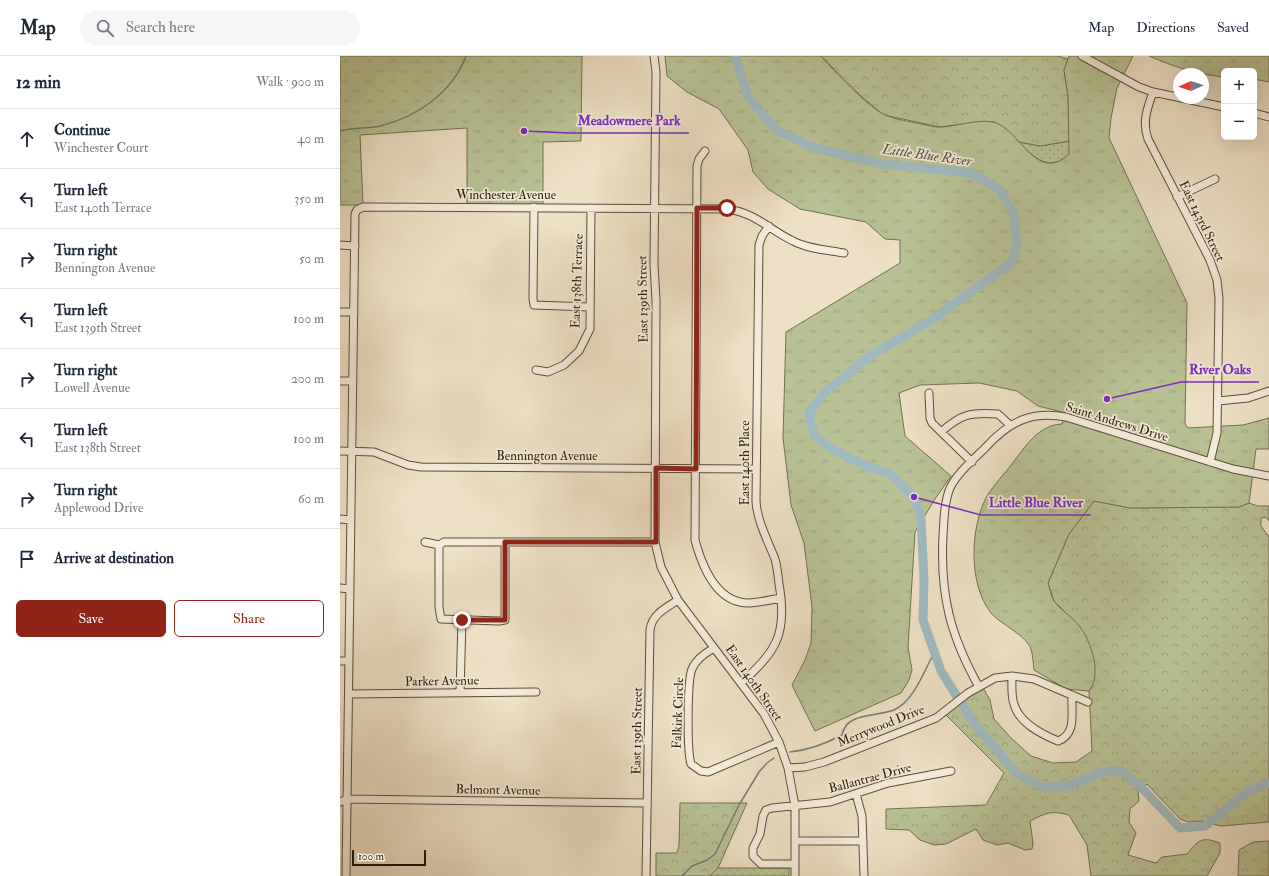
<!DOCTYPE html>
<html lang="en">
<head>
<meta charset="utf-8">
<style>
  body { margin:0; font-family:"IM FELL Double Pica",serif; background:#f6f6f7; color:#1f2937 }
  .controls { position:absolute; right:12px; top:12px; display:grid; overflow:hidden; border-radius:6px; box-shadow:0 4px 16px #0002 }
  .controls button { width:36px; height:36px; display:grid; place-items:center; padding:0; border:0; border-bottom:1px solid #e0e1e3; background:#fff; color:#1f2937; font:20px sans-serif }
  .compass { position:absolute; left:833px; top:12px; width:36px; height:36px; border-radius:50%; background:#fff; box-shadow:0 4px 16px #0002; rotate:267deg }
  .scale { position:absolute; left:12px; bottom:10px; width:74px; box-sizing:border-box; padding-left:4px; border:2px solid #2d1d08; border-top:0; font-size:11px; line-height:14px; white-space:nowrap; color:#2d1d08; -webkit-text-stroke:3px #f4ebd9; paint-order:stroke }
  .stop { position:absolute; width:12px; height:12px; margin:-9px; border:3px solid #8f2418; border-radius:50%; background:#fff }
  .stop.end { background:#8f2418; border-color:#fff; box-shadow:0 1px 4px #0008 }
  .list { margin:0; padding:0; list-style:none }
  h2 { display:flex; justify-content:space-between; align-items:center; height:52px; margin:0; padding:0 16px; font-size:17px }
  h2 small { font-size:13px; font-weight:400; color:#747a83 }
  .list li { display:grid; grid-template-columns:26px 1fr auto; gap:12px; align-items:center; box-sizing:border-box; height:60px; padding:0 16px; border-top:1px solid #e0e1e3 }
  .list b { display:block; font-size:15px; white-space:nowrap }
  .list p { margin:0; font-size:13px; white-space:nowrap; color:#747a83 }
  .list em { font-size:13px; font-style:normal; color:#747a83 }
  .actions { display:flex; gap:8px; padding:12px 16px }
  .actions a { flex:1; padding:9px 0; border:1px solid #8f2418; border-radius:6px; text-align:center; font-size:14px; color:#8f2418 }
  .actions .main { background:#8f2418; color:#fff }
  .icon { flex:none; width:22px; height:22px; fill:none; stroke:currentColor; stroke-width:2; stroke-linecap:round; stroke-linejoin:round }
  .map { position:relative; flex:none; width:929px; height:820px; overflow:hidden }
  header { display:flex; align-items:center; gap:24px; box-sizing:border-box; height:56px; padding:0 20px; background:#fff; border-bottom:1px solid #e0e1e3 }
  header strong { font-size:19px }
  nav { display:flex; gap:22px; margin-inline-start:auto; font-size:14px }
  .search { width:280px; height:36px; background:#f6f6f7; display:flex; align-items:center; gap:10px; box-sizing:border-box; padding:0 14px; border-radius:22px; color:#747a83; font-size:15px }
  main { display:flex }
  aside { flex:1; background:#fff }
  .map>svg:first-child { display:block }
  .grass { fill:url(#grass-dots); stroke:#73704e }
  .forest { fill:url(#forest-crowns); stroke:#73704e }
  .park { fill:url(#park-tufts); stroke:#73704e }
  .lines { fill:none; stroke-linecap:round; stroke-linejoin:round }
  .stream { stroke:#727b76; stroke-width:1.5 }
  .river { stroke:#a0bac0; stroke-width:9 }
  .minor-casing { stroke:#5d4e37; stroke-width:9 }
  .minor { stroke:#f4ebd9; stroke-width:7 }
  .route { stroke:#8f2418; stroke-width:5 }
  .labels { text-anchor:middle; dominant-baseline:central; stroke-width:3.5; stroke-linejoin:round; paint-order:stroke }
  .street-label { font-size:13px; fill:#2d1d08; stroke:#f4ebd9 }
  .water-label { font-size:14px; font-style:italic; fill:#504c3f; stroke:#f4ebd9 }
  .leader { fill:none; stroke:#7b2cbf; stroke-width:1.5 }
  .callout-dot { fill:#7b2cbf; stroke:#f4ebd9; stroke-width:1.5 }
  .callout-label { font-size:14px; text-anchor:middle; font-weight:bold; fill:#7b2cbf; stroke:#f4ebd9; stroke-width:3.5; stroke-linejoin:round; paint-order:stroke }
</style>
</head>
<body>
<header>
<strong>Map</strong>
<div class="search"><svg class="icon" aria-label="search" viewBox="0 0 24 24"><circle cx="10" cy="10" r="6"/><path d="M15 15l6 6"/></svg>Search here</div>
<nav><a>Map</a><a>Directions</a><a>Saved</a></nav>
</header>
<main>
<aside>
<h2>12 min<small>Walk · 900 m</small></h2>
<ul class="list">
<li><svg class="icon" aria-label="ahead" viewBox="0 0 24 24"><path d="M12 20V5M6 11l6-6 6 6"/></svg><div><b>Continue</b><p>Winchester Court</p></div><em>40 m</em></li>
<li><svg class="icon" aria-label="left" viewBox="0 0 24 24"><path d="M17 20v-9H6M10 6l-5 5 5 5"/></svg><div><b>Turn left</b><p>East 140th Terrace</p></div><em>350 m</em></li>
<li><svg class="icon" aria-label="right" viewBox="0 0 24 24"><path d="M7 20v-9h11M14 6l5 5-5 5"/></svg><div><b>Turn right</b><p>Bennington Avenue</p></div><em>50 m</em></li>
<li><svg class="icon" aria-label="left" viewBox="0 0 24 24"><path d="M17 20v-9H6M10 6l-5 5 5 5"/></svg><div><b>Turn left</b><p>East 139th Street</p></div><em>100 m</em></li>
<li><svg class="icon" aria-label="right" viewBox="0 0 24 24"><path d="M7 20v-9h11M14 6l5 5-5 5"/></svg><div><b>Turn right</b><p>Lowell Avenue</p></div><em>200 m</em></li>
<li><svg class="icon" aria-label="left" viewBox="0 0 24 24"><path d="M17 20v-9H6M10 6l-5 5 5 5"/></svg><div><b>Turn left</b><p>East 138th Street</p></div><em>100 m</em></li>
<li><svg class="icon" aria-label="right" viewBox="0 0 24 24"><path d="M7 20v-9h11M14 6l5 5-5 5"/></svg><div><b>Turn right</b><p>Applewood Drive</p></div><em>60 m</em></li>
<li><svg class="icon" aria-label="arrive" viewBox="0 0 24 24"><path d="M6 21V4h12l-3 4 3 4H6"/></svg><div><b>Arrive at destination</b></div></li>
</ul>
<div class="actions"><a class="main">Save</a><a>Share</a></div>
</aside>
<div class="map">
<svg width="929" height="820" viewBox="0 0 929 820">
  <defs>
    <pattern id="grass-dots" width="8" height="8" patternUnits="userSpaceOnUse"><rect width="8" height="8" fill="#b9c294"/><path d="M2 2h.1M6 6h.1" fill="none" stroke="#9fa67e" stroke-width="1.8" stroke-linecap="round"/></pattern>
    <pattern id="forest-crowns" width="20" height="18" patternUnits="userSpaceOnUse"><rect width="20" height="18" fill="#b9c294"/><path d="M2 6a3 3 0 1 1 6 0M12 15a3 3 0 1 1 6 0" fill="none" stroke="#9fa67e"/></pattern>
    <pattern id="park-tufts" width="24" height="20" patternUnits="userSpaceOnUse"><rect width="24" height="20" fill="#b9c294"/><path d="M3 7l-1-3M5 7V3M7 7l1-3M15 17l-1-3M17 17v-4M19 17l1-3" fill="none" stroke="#9fa67e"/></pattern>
  </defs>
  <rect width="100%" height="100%" fill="#eee0c4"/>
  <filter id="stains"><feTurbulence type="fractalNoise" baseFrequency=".005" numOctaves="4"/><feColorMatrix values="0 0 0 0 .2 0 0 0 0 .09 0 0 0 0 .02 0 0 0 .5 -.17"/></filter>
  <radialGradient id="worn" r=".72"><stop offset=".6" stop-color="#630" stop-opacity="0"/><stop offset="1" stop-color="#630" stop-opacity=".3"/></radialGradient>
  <path class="grass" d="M730,85L729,98C709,117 695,102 679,86L700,90Z
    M378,812H449V820H370Z"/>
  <path class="forest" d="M481,0H718L728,3L724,14L728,40L730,85L700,90L679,86L665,73L654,66H638L600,71L544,59L523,42Z
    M754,445L790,452L899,451L909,447L918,450H929V465L926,461L921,462V470L929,481V766L881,770L861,765L848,766L840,763L807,728L798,735L799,745L790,753L789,766L796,777L788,799L816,807L822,801L847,798C859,784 861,780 880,787V797L867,820H751L747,789L729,759C711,754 706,757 690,765L693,787L692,793L685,794L668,787L657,789L643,784L636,773L606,788L594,789L580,784L569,774L546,773V753L646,749L664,717L605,658L643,632L650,644L654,663L671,682L691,700L713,707L736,706L752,695L749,635L753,630L740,571L714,545L708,527L729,478Z
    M340,747H407L378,812L370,820H316V797H337L339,790Z
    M929,785V820H898L899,794L913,786Z"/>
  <path class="park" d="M0,0H242L241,85L203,86V150L127,148V72L20,79L23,149H0Z
    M325,0H481C494,15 528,51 545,59C556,64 569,65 581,68C587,69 595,72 602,71C618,70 637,63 653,66C680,72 696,129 729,98L728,40L724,14L729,0H793L777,32L771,62L769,82L847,247L845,368L848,372L903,369L929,362V393H916L909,447L899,451L790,452L754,445L729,478L708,527C710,533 711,540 714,545C721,555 733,561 740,571C752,587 762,619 749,635L726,633L694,614C693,607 693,599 691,593C687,580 659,567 651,557C628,528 630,471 647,440C654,429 664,418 672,408C685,391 698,369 722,368L726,357L698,350L677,335L639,327L580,329L559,337L565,380L611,420L595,443L575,476L568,591L572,614L569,624L561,637L475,675L452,629L465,604L471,587L472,551L464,487L451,449L443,382L446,276L560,207V184L545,183L526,166L460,153L428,133L413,116L408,94L379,53L347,36L327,20Z
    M809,0H929V26L914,23V15H884V21C857,18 834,11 809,0Z"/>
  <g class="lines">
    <path class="stream" d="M0,75C13,71 27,73 40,70C77,61 112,37 126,0
      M450,696C469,694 485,688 502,679C506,656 536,661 554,654C574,645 584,615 594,597
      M342,820L352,810L367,804L375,798L399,749L419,716L427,707L434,702"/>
    <path class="river" d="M395,0L407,39L435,73L474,92L542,108L631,117L659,133L674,158L677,189L671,207L593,263L530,300L484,337L469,357L474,379L494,394L528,411L549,417L574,441L581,462L584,524L583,564L601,615L633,666L677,718L704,731L729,730L760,717L780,714L799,729L840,772L865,770L908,735L929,727"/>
    <g class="minor-casing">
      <path id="minor" d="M314,0L316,16L314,208L316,245L315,486L321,511L338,544L424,658L439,686L448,712L455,750V820
        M742,0L799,31L813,36L884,51
        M813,36C807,53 802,66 808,83L870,204L877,224L879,243L877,377L870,406
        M914,57L929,61
        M365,95L359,103L357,110L355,484C362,510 377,548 410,547C420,546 431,544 441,542
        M837,141L875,123
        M194,151L193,243L194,249L249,251
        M0,189L15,190
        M0,256H14
        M196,314L208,316L224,309L239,295L250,273L251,152
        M0,325H13
        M589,337L590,362L592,367L632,406
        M878,345L908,342L929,335
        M601,376C621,358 631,356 658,358L670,369
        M0,395L34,396L68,409L81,411L416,413
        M0,463L10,464
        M85,486L99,489L104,486H315
        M99,489V551L101,563L159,565L165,564V487
        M0,532L10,533
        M374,592C365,597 356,603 352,613C347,625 347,695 351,708L361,715L368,716L439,686
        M0,605H9
        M672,620C672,629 671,640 674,648C679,667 701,678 718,685C737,678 731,657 732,639
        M401,627C434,597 447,581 440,534C438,524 438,513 435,503C428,485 417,465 416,445L419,189L422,180L429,170
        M639,631C610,579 600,539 603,480C604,464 604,447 610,432C617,417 634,403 646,391C670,365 691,355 726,361L893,413L929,420
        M120,637L122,564
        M9,638L196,636
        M448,712L465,711L484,706L596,662L628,637L655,622L672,620L694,623L748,646
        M516,738L522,760L524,820
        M0,746L8,743L307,747
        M455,785H523
        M455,808H421L413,800V792L420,778L423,760L426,754L432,752L490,746L548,727L611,715
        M6,820L15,158L17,154L23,151L387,153C416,157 428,173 453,185C468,193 488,194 504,197
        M306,820L310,574C312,558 326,552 338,544"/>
    </g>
    <use href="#minor" class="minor"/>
  </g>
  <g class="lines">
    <path class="route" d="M122,564H165V486H316V412L356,413L357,152H387"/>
  </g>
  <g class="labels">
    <g class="street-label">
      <text x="166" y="139">Winchester Avenue</text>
      <text transform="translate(862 165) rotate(64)">East 143rd Street</text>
      <text transform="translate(237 225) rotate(-88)">East 138th Terrace</text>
      <text transform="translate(303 243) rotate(-91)">East 139th Street</text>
      <text transform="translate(777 366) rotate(17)">Saint Andrews Drive</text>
      <text x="207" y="400">Bennington Avenue</text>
      <text transform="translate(405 407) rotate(-90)">East 140th Place</text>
      <text transform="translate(102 625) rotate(-1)">Parker Avenue</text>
      <text transform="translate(414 627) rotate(55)">East 140th Street</text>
      <text transform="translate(338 657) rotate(-88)">Falkirk Circle</text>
      <text transform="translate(541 670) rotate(-22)">Merrywood Drive</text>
      <text transform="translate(297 675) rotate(-89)">East 139th Street</text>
      <text transform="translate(530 722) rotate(-15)">Ballantrae Drive</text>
      <text transform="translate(158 734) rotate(1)">Belmont Avenue</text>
    </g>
    <g class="water-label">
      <text transform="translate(587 99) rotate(8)">Little Blue River</text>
    </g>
  </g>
  <path class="leader" d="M184 75L230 77H349M767 343L841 326H919M574 441L641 459H751"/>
  <g class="callout-dot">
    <circle cx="184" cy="75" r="4"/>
    <circle cx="767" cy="343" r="4"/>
    <circle cx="574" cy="441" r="4"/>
  </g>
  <g class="callout-label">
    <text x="289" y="69">Meadowmere Park</text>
    <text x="880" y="318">River Oaks</text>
    <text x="696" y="451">Little Blue River</text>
  </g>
  <rect width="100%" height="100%" filter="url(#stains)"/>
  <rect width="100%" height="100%" fill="url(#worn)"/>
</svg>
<div class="controls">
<button>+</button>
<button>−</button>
</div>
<svg class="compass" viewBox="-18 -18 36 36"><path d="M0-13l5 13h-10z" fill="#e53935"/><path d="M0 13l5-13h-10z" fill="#747a83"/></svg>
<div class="scale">100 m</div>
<div class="stop" style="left:387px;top:152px"></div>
<div class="stop end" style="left:122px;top:564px"></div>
</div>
</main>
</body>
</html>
